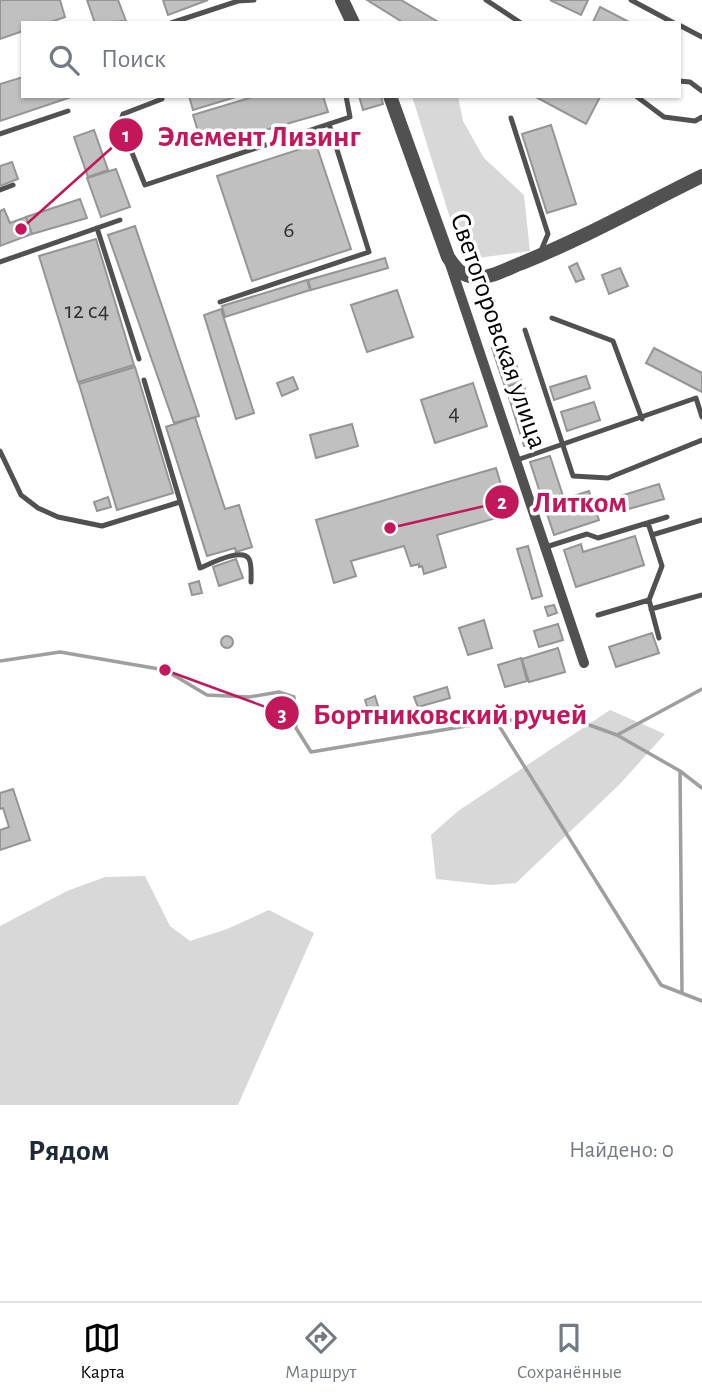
<!DOCTYPE html>
<html lang="ru">
<head>
<meta charset="utf-8">
<style>
  body { margin:0; font-family:"Alegreya Sans",sans-serif; background:#f2f2f3; color:#1f2937 }
  .list { margin:0; padding:0; list-style:none }
  h2 { display:flex; justify-content:space-between; align-items:center; height:91px; margin:0; padding:0 28px; font-size:30px }
  h2 small { font-size:23px; font-weight:400; color:#747a83 }
  .icon { flex:none; width:38px; height:38px; fill:none; stroke:currentColor; stroke-width:2; stroke-linecap:round; stroke-linejoin:round }
  .map { position:relative; flex:none; width:702px; height:1105px; overflow:hidden }
  .search { position:absolute; background:#fff; box-shadow:0 2px 5px #0004; left:21px; right:21px; top:21px; height:77px; display:flex; align-items:center; gap:18px; box-sizing:border-box; padding:0 24px; border-radius:0px; color:#747a83; font-size:26px }
  .sheet { height:196px; background:#fff }
  nav { display:flex; justify-content:space-around; align-items:center; box-sizing:border-box; height:98px; border-top:2px solid #e0e1e3; background:#fff; font-size:19px; color:#747a83 }
  nav a { display:grid; justify-items:center; gap:4px }
  nav .on { color:#000 }
  .map>svg:first-child { display:block }
  .green { fill:#d8d8d8 }
  .lines { fill:none; stroke-linecap:round; stroke-linejoin:round }
  .stream { stroke:#9f9f9f; stroke-width:3.5 }
  .building { fill:#c0c0c0; stroke:#959595; stroke-width:2 }
  .service { stroke:#515151; stroke-width:5 }
  .minor { stroke:#515151; stroke-width:10 }
  .tertiary { stroke:#515151; stroke-width:14 }
  .labels { text-anchor:middle; dominant-baseline:central; stroke-width:7; stroke-linejoin:round; paint-order:stroke }
  .number-label { font-size:24px; fill:#303030 }
  .street-label { font-size:28px; fill:#000; stroke:#fff }
  .leader { fill:none; stroke:#c2185b; stroke-width:2.5 }
  .callout-dot { fill:#c2185b; stroke:#fff; stroke-width:2.5 }
  .mark-label { font-size:21px; text-anchor:middle; font-weight:bold; fill:#fff }
  .callout-label { font-size:30px; text-anchor:middle; font-weight:bold; fill:#c2185b; stroke:#fff; stroke-width:7; stroke-linejoin:round; paint-order:stroke }
</style>
</head>
<body>
<div class="map">
<svg width="702" height="1105" viewBox="0 0 702 1105">
  <rect width="100%" height="100%" fill="#fff"/>
  <path class="green" d="M412,96H458L463,121L484,158L524,195L530,251L463,260Z
    M610,710L665,734L619,785L516,883L491,885L436,879L431,835L458,811Z
    M145,876L170,926L190,941L227,929L269,910L314,933L238,1105H0V926L67,891L105,877Z"/>
  <g class="lines">
    <path class="stream" d="M0,661L60,652L165,670L207,695L249,697L279,692L294,697L296,728L311,752L496,721L567,717L617,735L680,771L702,788
      M496,721L661,985L702,1001
      M617,735L702,689
      M680,771L682,993"/>
  </g>
  <path class="building" d="M0,0H60L65,17L48,23H23V31L0,39Z
    M87,0H118L126,21L95,23Z
    M163,0H208L168,15Z
    M367,0H401L440,23H404Z
    M550,0H588L581,15Z
    M600,7L631,23H595L593,22Z
    M23,77V96H74L0,121V84Z
    M189,96H239L193,110Z
    M256,96H323L328,112L203,148L193,115Z
    M359,96H381L383,104L363,110Z
    M534,96H600V97L586,124Z
    M551,125L576,204L547,213L522,134Z
    M94,130L108,170L88,177L74,137Z
    M316,144L351,249L252,281L217,176Z
    M12,162L18,179L0,186V166Z
    M116,169L130,207L101,217L87,178Z
    M80,199L87,218L32,234L26,217Z
    M4,209L10,223L26,217L32,234L0,246V211Z
    M135,226L199,416L174,423L108,235Z
    M96,239L134,365L78,382L39,256Z
    M385,258L388,268L311,290L308,280Z
    M577,263L584,279L576,282L569,267Z
    M620,268L628,286L609,294L602,275Z
    M307,280L310,290L225,317L222,306Z
    M397,290L413,337L367,352L351,305Z
    M221,309L254,413L236,419L204,315Z
    M509,343L522,382L505,387L492,348Z
    M654,348L702,373V392L646,363Z
    M135,367L173,493L117,510L79,384Z
    M586,376L590,388L554,400L550,387Z
    M293,377L298,389L282,396L277,383Z
    M473,383L487,426L435,443L421,400Z
    M524,386L541,440L524,446L507,391Z
    M594,402L600,420L567,431L561,412Z
    M195,417L225,509L239,505L252,547L236,552L235,548L207,556L166,427Z
    M352,424L358,446L316,458L310,435Z
    M550,456L564,499L589,491L599,520L554,535L530,462Z
    M496,468L510,514L437,535L446,567L424,574L422,566L419,567V564L411,566L404,546L351,561L356,576L334,583L316,520Z
    M659,484L664,499L618,512L614,498Z
    M108,497L111,507L97,511L94,502Z
    M635,536L644,565L576,587L564,550L581,544L583,552Z
    M528,546L542,596L532,599L517,549Z
    M236,559L243,578L219,586L213,567Z
    M199,581L202,593L192,595L189,584Z
    M554,605L557,613L548,616L545,607Z
    M484,620L492,648L468,655L459,628Z
    M558,624L563,640L539,647L534,631Z
    M652,633L659,653L616,667L609,647Z
    M221 642a6 6 0 1 1 12 0a6 6 0 1 1-12 0Z
    M558,648L565,672L529,682L522,659Z
    M521,658L527,681L505,687L498,665Z
    M447,687L450,698L418,707L414,697Z
    M375,696L381,716L371,719L365,700Z
    M13,789L30,840L0,850V830L9,827L3,808L0,809V793Z"/>
  <g class="lines">
    <path class="service" d="M486,0L521,23
      M631,0L674,23
      M171,23L238,1L254,0
      M679,25L702,37
      M679,81L690,82L702,91
      M161,96L162,99L123,114L120,123L145,185L350,117L346,96
      M636,96L664,117L695,121L702,117
      M511,118L548,234L540,253
      M0,134L68,111
      M0,190L13,185
      M97,228L139,359
      M0,262L120,220
      M220,302L369,252L329,124
      M552,318L613,341L642,419
      M525,330L573,476L608,478L702,440
      M144,380L200,568C210,564 242,547 249,559C252,564 251,576 251,582
      M0,451L21,495L38,508L58,517L102,526L180,502
      M517,460L696,398L702,417
      M648,523L662,566L649,600L659,638
      M652,535L702,520
      M546,547L587,534L598,538L667,517
      M651,609L702,595
      M598,615L649,600"/>
    <path class="minor" d="M450,264L584,663"/>
    <path class="tertiary" d="M342,0L353,23
      M390,96L448,257C455,268 462,277 477,277C492,278 508,268 522,263C584,238 643,205 702,176"/>
  </g>
  <g class="labels">
    <g class="number-label">
      <text x="289" y="230">6</text>
      <text x="87" y="311">12 с4</text>
      <text x="454" y="413">4</text>
    </g>
    <g class="street-label">
      <text transform="translate(498 331) rotate(71)">Светогоровская улица</text>
    </g>
  </g>
  <path class="leader" d="M21 229L126 135M390 528L502 502M165 670L282 713"/>
  <g class="callout-dot">
    <circle cx="21" cy="229" r="7"/>
    <circle cx="390" cy="528" r="7"/>
    <circle cx="165" cy="670" r="7"/>
    <circle cx="126" cy="135" r="18"/>
    <circle cx="502" cy="502" r="18"/>
    <circle cx="282" cy="713" r="18"/>
  </g>
  <g class="mark-label">
    <text x="126" y="142">1</text>
    <text x="502" y="509">2</text>
    <text x="282" y="721">3</text>
  </g>
  <g class="callout-label">
    <text x="259" y="146">Элемент Лизинг</text>
    <text x="580" y="512">Литком</text>
    <text x="450" y="724">Бортниковский ручей</text>
  </g>
</svg>
<div class="search"><svg class="icon" aria-label="search" viewBox="0 0 24 24"><circle cx="10" cy="10" r="6"/><path d="M15 15l6 6"/></svg>Поиск</div>
</div>
<section class="sheet">
<h2>Рядом<small>Найдено: 0</small></h2>
<ul class="list">
</ul>
</section>
<nav>
<a class="on"><svg class="icon" aria-label="map" viewBox="0 0 24 24"><path d="M3 6l6-2 6 2 6-2v14l-6 2-6-2-6 2zM9 4v14M15 6v14"/></svg>Карта</a>
<a><svg class="icon" aria-label="directions" viewBox="0 0 24 24"><path d="M12 3l9 9-9 9-9-9zM9 14v-3h6M13 9l2 2-2 2"/></svg>Маршрут</a>
<a><svg class="icon" aria-label="saved" viewBox="0 0 24 24"><path d="M7 4h10v16l-5-4-5 4z"/></svg>Сохранённые</a>
</nav>
</body>
</html>
